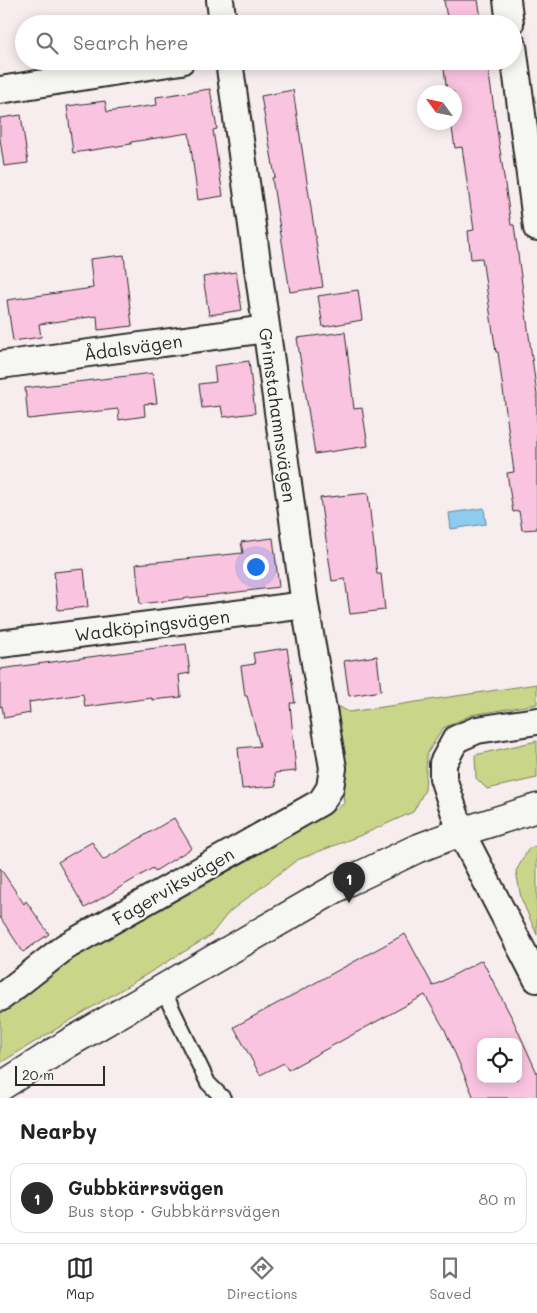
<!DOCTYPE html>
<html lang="en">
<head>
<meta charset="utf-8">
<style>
  body { margin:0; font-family:Mali,sans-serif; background:#f2f2f2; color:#202124 }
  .controls { position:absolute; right:15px; bottom:15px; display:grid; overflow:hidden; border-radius:10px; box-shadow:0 2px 12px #0003 }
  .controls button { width:45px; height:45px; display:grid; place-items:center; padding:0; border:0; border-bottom:1px solid #e0e0e0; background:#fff; color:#202124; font:25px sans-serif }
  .compass { position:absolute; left:417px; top:85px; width:45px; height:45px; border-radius:50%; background:#fff; box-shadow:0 2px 12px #0003; rotate:303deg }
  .scale { position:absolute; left:15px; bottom:12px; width:90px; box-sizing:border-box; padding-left:5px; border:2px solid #2b2b2b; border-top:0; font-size:14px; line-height:18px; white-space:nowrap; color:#2b2b2b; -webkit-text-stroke:4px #f6f6f2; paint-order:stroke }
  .you { position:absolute; left:255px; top:566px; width:18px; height:18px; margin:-12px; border:4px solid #fff; border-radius:50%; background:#1a73e8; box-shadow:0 0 0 8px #1a73e833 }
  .badge { display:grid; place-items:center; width:32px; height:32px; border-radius:50%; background:#2b2b2b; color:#fff; font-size:16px; font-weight:700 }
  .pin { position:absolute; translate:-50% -41px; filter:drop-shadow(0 1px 2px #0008) }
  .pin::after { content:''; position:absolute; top:26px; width:18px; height:15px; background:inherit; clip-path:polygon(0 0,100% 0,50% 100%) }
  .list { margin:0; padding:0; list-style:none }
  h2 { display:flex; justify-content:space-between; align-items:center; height:65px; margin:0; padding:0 20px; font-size:21px }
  h2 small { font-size:16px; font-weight:400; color:#757577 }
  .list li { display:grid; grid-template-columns:32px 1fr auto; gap:15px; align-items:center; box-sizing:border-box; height:70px; margin:0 10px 10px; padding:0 10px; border:1px solid #e0e0e0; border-radius:15px }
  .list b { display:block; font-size:19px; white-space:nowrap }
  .list p { margin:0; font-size:16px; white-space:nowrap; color:#757577 }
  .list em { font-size:16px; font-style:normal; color:#757577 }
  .icon { flex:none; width:28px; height:28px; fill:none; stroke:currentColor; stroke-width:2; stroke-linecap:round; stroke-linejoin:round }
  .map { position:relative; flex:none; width:537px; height:1098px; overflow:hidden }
  .search { position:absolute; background:#fff; box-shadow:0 2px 12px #0003; left:15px; right:15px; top:15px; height:55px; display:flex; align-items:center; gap:12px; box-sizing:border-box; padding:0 18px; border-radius:28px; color:#757577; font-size:19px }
  .sheet { height:145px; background:#fff }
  nav { display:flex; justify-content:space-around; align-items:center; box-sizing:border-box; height:70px; border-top:1px solid #e0e0e0; background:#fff; font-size:14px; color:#757577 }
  nav a { display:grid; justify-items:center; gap:2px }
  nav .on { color:#2b2b2b }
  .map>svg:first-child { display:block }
  .green { fill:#c9d589; stroke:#7a805a }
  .water { fill:#8dccee; stroke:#668ca0 }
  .building { fill:#fac4e0; stroke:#2b2b2b; fill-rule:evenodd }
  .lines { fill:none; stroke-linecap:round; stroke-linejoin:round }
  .service-casing { stroke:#2b2b2b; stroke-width:18 }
  .minor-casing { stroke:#2b2b2b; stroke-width:30 }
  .tertiary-casing { stroke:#2b2b2b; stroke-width:31 }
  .service { stroke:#f6f6f2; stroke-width:14 }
  .minor { stroke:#f6f6f2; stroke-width:26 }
  .tertiary { stroke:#f6f6f2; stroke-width:28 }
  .labels { text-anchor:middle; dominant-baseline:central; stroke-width:4.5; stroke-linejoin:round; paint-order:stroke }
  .street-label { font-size:18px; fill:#2b2b2b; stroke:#f6f6f2 }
</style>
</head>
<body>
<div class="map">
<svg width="537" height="1098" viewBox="0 0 537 1098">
  <rect width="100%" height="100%" fill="#f7ecee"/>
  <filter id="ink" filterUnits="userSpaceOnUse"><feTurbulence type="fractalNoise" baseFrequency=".02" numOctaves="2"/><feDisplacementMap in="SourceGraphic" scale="10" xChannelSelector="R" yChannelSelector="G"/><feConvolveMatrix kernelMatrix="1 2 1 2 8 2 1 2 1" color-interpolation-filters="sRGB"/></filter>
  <g filter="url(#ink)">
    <path class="green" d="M537,684V704L471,715L443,728L427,754L425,790L413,812L364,834L297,860L229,912L210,936L0,1063V1011L68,959L256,856L344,804L338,706L349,712Z
      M537,741V778L487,789L476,778L475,755Z
      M537,846V935L521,898L516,871L529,848Z"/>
    <path class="water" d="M484,508L486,524L451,529L449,513Z"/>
    <path class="building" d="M444,0H478L482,24H448Z
      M443,61H487L511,225H514L537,395V529L522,530L519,511L513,512L507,473L514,472L498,352H496L482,258L471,259L468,231L474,230L462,147L455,148L451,122H454V92H447Z
      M210,89L217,129L213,130L223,196L198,200L189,133L131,142V144L73,153L67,106L105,101L107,112L157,105L156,97Z
      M293,90L323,287L290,292L272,178L275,177L261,96Z
      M21,115L28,163L4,166L0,139V118Z
      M124,255L132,326L98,330L97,316L39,324L41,337L13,341L7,300L93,288L90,259Z
      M236,272L242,310L209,315L203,277Z
      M358,290L362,320L323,327L318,296Z
      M345,332L354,409L362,408L368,446L315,454L297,338Z
      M249,361L255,413L223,417L221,406L202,408L199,384L216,382L214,366Z
      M153,373L157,403L144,404L145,416L119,420L118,409L28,419L25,388Z
      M368,493L377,574H381L385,610L350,614L345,579L332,581L320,498Z
      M273,538L279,587L140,604L136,564L243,553L241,542Z
      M84,569L88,607L58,610L54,572Z
      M186,644L190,673L179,675L181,697L152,700V698L85,707L83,694L29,702L30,713L4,718L2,706L0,707V669Z
      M287,648L295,703H290L296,771L275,773L276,786L242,789L238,748L260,746L247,696H245L241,666L255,664L253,653Z
      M377,656L381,691L349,696L344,661Z
      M174,818L192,848L155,871L153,868L85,908L58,862L92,842L103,860Z
      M0,868L24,904L26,901L49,934L23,952L0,917Z
      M405,934L433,986L482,960L514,1022L537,1073V1098H474L445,1030L425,995L288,1070L284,1063L260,1075L234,1027ZM481,1042H518V1079H481Z"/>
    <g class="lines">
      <g class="service-casing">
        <path id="service" d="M162,988L208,1083L223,1098"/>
      </g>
      <g class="minor-casing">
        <path id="minor" d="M220,0L223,24
          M507,0L510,24
          M513,46L537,228
          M0,90L181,61
          M0,365L266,329
          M0,644L305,605
          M537,721L477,730L456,739L443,763V778L461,832L537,979
          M0,998L65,947L321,802L330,788L333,768L305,605L229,61"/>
      </g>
      <g class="tertiary-casing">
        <path id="tertiary" d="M0,1087L67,1044L347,882L416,849L461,832L537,808"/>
      </g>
      <use href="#service" class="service"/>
      <use href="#minor" class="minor"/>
      <use href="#tertiary" class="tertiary"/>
    </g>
  </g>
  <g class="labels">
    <g class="street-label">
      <text transform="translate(133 347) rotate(-8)">Ådalsvägen</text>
      <text transform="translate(278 415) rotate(82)">Grimstahamnsvägen</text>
      <text transform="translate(152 625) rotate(-7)">Wadköpingsvägen</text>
      <text transform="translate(173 886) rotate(-30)">Fagerviksvägen</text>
    </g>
  </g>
</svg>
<div class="controls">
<button><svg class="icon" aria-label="locate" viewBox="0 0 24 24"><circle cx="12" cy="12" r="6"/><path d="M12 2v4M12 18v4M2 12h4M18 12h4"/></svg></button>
</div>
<svg class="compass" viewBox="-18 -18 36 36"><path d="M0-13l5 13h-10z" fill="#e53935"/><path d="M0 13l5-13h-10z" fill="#757577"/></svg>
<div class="scale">20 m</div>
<div class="you"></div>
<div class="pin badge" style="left:349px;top:903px">1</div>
<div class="search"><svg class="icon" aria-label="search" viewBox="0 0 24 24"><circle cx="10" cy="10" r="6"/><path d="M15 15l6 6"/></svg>Search here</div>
</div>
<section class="sheet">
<h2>Nearby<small></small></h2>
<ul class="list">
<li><span class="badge">1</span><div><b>Gubbkärrsvägen</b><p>Bus stop · Gubbkärrsvägen</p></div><em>80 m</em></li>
</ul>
</section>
<nav>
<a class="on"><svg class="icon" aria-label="map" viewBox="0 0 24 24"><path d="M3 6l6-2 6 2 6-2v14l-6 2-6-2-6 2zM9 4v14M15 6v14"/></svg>Map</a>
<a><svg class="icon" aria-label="directions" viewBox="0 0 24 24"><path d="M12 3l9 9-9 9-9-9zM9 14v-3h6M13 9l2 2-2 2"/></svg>Directions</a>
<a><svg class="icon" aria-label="saved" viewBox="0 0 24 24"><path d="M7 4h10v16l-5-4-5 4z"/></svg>Saved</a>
</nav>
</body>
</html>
